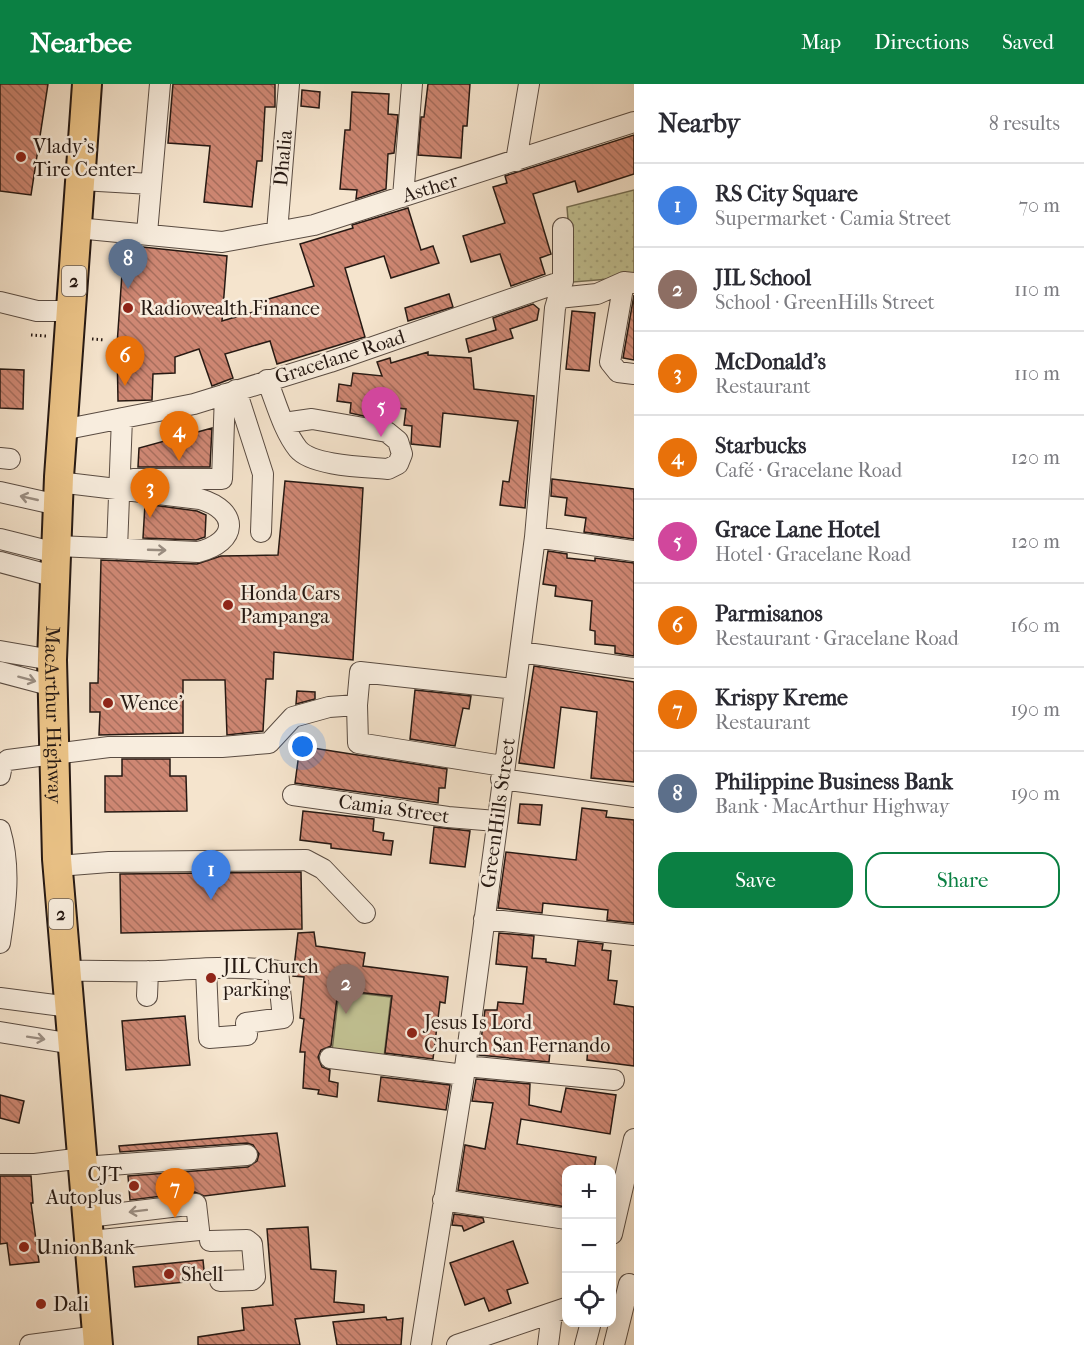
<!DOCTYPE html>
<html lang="en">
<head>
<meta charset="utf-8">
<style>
  body { margin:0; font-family:"IM FELL French Canon",serif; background:#f7f7f7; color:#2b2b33 }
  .controls { position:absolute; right:18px; bottom:18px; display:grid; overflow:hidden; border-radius:12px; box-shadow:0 3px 15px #0003 }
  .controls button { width:54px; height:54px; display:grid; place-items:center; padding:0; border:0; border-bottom:2px solid #e1e1e2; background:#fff; color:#2b2b33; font:30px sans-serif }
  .you { position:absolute; left:303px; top:663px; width:21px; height:21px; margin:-15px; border:4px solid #fff; border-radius:50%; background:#1a73e8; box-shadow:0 0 0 9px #1a73e833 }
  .badge { display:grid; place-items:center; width:39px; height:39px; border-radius:50%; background:#0b8043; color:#fff; font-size:20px; font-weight:700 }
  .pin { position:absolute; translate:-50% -50px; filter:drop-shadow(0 2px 3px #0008) }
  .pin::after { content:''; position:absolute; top:32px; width:21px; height:18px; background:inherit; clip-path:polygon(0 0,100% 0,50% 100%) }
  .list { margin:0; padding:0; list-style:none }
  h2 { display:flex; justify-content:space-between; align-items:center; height:78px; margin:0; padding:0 24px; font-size:26px }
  h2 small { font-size:20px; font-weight:400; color:#7c7c81 }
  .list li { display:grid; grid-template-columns:39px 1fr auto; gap:18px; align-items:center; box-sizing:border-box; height:84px; padding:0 24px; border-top:2px solid #e1e1e2 }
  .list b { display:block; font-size:22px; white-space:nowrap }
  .list p { margin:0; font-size:20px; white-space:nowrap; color:#7c7c81 }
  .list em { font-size:20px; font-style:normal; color:#7c7c81 }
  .actions { display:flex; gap:12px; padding:18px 24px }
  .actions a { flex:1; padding:14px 0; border:2px solid #0b8043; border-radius:18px; text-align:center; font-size:21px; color:#0b8043 }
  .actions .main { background:#0b8043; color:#fff }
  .icon { flex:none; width:33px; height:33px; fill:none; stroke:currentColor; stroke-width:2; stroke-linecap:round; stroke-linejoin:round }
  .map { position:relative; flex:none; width:634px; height:1261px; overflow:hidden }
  header { display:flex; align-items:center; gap:36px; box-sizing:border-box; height:84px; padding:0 30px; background:#0b8043; color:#fff }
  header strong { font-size:28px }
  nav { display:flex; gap:33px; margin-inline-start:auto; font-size:21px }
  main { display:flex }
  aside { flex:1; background:#fff }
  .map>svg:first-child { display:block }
  .park { fill:url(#park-dots); stroke:#746e53; stroke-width:1.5 }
  .pitch { fill:#c2c293; stroke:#746e53; stroke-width:1.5 }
  .building { fill:url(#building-back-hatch); stroke:#261913; stroke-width:1.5 }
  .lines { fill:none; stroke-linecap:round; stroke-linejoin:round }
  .minor-casing { stroke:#5a4c42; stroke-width:22 }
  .highway-casing { stroke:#261913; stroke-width:32 }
  .path { stroke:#261913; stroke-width:3; stroke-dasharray:1.5 3; stroke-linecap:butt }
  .minor { stroke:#f8edde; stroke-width:20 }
  .highway { stroke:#eac286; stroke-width:28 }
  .oneway { stroke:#9a8e83 }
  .poi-dot { fill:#8f2418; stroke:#f8edde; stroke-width:2 }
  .labels { text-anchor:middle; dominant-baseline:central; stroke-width:5; stroke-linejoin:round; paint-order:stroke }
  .shield { fill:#f8edde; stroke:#655950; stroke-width:1.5 }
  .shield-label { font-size:18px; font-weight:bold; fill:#261913 }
  .poi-label { font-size:20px; fill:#261913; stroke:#f8edde; text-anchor:start }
  .street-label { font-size:20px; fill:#261913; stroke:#f8edde }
</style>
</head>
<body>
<header>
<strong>Nearbee</strong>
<nav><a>Map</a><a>Directions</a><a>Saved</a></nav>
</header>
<main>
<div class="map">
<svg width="634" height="1261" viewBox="0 0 634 1261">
  <defs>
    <pattern id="park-dots" width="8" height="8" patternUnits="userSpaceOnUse" patternTransform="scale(1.5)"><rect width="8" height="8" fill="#c2c293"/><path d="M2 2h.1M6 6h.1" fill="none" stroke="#a7a67e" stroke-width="1.8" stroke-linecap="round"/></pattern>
    <pattern id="building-back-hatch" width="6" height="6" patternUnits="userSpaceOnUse" patternTransform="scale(1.5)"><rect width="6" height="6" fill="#ce8773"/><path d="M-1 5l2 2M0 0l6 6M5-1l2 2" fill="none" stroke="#a76e5d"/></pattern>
  </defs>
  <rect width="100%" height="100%" fill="#f5e4cd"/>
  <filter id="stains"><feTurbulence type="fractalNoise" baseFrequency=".00333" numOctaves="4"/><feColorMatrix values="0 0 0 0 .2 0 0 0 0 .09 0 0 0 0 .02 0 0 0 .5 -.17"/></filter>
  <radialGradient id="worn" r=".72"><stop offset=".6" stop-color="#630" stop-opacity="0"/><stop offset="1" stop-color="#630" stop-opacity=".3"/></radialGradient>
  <path class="park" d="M634,106V193L573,198L567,123Z"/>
  <path class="pitch" d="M339,907L391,913L384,973L332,967Z"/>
  <path class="building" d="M0,0H48L31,111L0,107Z
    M173,0H275V23H265L262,77H257L252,123L204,118L210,62L168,59Z
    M428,0H470L467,42H463L461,74L418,71L421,33H424Z
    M302,6L320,8L319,24L301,22Z
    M352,8L389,10L388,30L398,31L394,69L388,70L386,105L356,115L357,106L340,105L345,46H350Z
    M634,51V90L578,108L575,97L533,110L551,170L540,174L545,190L511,202L500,170L471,178L463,152L505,139L493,103L507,99L505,92Z
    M408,124L421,166L433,162L439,179L391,194L384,172L345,184L365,253L277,280L270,257L225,270L233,294L212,302L199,265L175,273V289L153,290L152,316L118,317L117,261L124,161L227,172L222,237L260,226L258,218L314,202L300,160L353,144L352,141Z
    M449,210L453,223L408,237L405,224Z
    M634,211V276L623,274Z
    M533,220L539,225L537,236L510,245L513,254L469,268L466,255L496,246L493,234Z
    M572,227L595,229L589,287L566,285Z
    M428,268V271L471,274L474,305L534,312L525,424L500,421L503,397L509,398L518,337L443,329L440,363L411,360L412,342L404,341L406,325L369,321L368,333L350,329L351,319L337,317L339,300L351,302L353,289L382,292L377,278L390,274L391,279Z
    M0,285L24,286L23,325L0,324Z
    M212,344L210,383H138L139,364Z
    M552,395L634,405V455L584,448L586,434L565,431L567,414L551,412Z
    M285,397L363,404L353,576L274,568L273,595H266L263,647L227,651L225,596H183V649L99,651L100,628H90V599H98L101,476L197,480L221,472L278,471Z
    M145,420L197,427L206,431L205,453L196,456L143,454Z
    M548,467L567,470V474L595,477V474L634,479V572L615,569V562L595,560V547L590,546L592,517L555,512L556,502L543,500Z
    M534,582L634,598V698L591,694L597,628L561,623L554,684L519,679Z
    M415,606L471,612L469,625L463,624L455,662L410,655Z
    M297,607L315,608V615L296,620Z
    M300,662L447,685L445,704H439L438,719L295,699Z
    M122,675H170V692H186L187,727L105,728V692H122Z
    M520,720L542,721L540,741L518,739Z
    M582,724L607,727L606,733L634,736V839L607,836L608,826L543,819L542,829L498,824L506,768L576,776Z
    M303,727L374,735L373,747L384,749L383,756L393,757L391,771L331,764V760L300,756Z
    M434,743L470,747L465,783L430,779Z
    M301,788L302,845L121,849L120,790Z
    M314,848L316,862L365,869L363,882L448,893L445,919L440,918L433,975L385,969L392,912L338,906L331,962L321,966L318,973L322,983L330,986L329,997L338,999L337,1013L318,1010L319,1006L303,1004L305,968H300L304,935L300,934L304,893L293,892L298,849Z
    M499,849L534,852L532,874L546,875V878L575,882L578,857L603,860L602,866L611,867L608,896L617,897L614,920L634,923V982L587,976L588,961L551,957L549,978L479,971L485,926H497L498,918L523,920L527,883L496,880Z
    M185,932L190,981L126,986L122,937Z
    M381,993L450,1001L446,1026L378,1017Z
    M476,995L530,1000L529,1021L561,1028L566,1004L616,1011L610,1050L521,1035L517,1060L596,1073L594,1086H567V1123L458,1106L465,1061L485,1065L493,1019L472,1017Z
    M0,1011L24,1017L19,1039L0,1034Z
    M277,1049L285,1102L204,1112L195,1108L130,1116L128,1092L248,1083L257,1077L259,1070L253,1061L247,1059L120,1068L119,1062Z
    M0,1092H31L33,1119H31L39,1178L10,1181L7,1159L0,1160Z
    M454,1130L483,1134L484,1138L464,1147L462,1142L452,1141Z
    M308,1143L311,1185L336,1187L334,1218L364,1221V1228L295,1235L300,1261H198V1253L244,1246L242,1224L273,1221L267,1145Z
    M513,1157L528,1199L507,1206L511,1219L489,1227L484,1214L465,1221L450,1179Z
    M203,1176L205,1196L135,1203L133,1183Z
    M386,1233L387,1236L403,1234L401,1261H337L333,1238Z"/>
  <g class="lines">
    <g class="minor-casing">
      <path id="minor" d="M516,77L529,0
        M81,96L151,100
        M403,113L412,0
        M77,144L222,158L314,141L634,38
        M277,148L289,0
        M147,149L160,0
        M624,198L610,278L618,288L634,290
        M558,214L597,210L624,198L634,199
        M0,218L37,227H73
        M267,296C276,318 283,346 298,365C312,382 366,383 388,385L398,380L402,370L398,357L387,348L312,335L284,339
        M236,306L263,390L261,448
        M62,346L194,320L330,278L563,197
        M0,374L10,375
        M133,395H222L225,310
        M0,408L58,421
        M535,453L634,467
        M0,455L56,469
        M57,462L198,468C238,458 240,427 200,415L58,398
        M117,465L122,334
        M0,478L56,493
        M0,567L52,576
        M520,568L634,584
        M0,588L53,602
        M357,621L360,588L515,605
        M0,691L2,681L8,676L109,663H222L269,659L293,633L329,623L357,621L358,659L503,682
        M501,695L634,713
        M293,711L448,733L496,737
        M0,746C11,783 6,820 0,859
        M58,782L109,778L306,776L323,785L365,829
        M484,835L634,851
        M65,887C96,886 127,888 158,887C197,885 238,881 278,887L283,934L246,939L247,951L209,954L206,885
        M147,912L148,887
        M0,914L70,923
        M0,948L73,960
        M330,974L464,991
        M465,982L614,996
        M0,1080H35L83,1074
        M83,1083L247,1071
        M443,1116L566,1135
        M88,1133L196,1120L199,1146L91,1157
        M612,1150L634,1055
        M210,1157L247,1156L252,1160L255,1193L252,1196L220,1197
        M30,1261L98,1252
        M421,1261L464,991L520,568L535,453L555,224L563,197V144
        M457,1261L566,1224
        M548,1261L552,1229
        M585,1261L591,1238
        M614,1261L629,1200"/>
    </g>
    <g class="highway-casing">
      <g id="highway">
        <path id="s1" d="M87,0L59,393L52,576L57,775L98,1261"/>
      </g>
    </g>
    <path class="path" d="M31,251L46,252
      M92,255L105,256"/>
    <use href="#minor" class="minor"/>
    <use href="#highway" class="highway"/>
  </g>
  <defs><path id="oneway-shaft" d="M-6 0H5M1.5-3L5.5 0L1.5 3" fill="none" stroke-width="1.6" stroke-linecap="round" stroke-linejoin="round" transform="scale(1.5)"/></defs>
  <g class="oneway">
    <use href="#oneway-shaft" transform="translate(29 414) rotate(-167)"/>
    <use href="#oneway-shaft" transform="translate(157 466) rotate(2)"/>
    <use href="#oneway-shaft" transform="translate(27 595) rotate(15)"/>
    <use href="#oneway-shaft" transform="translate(36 954) rotate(9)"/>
    <use href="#oneway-shaft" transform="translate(138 1127) rotate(173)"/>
  </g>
  <g class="poi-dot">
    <circle cx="21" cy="73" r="6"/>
    <circle cx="128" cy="224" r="6"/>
    <circle cx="228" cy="521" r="6"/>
    <circle cx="108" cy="619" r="6"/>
    <circle cx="211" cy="894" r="6"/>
    <circle cx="412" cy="949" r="6"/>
    <circle cx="134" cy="1102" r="6"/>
    <circle cx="24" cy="1163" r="6"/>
    <circle cx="169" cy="1190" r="6"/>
    <circle cx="41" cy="1220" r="6"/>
  </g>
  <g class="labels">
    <g class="shield">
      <rect x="62" y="182" width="24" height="30" rx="4.5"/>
      <rect x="49" y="815" width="24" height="30" rx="4.5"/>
    </g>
    <g class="shield-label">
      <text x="74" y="197">2</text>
      <text x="61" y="830">2</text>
    </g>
    <g class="poi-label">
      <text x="33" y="62">Vlady's<tspan x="33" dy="23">Tire Center</tspan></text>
      <text x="140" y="224">Radiowealth Finance</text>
      <text x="240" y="509">Honda Cars<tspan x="240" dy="23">Pampanga</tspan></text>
      <text x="120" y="619">Wence'</text>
      <text x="223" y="882">JIL Church<tspan x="223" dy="23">parking</tspan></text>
      <text x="424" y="938">Jesus Is Lord<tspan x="424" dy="23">Church San Fernando</tspan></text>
      <text x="122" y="1090" text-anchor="end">CJT<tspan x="122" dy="23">Autoplus</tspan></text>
      <text x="36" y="1163">UnionBank</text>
      <text x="181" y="1190">Shell</text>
      <text x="53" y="1220">Dali</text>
    </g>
    <g class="street-label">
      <text transform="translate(283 74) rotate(-85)">Dhalia</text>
      <text transform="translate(430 104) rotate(-17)">Asther</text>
      <text transform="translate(340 273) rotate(-18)">Gracelane Road</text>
      <text stroke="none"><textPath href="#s1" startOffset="632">MacArthur Highway</textPath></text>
      <text transform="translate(394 725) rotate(8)">Camia Street</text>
      <text transform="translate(498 729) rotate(-82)">GreenHills Street</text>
    </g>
  </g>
  <rect width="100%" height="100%" filter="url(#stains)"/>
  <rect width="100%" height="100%" fill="url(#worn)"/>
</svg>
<div class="controls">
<button>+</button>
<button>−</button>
<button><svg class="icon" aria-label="locate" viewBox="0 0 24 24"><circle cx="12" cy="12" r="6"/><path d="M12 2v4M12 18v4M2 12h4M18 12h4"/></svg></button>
</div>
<div class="you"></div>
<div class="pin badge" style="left:211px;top:816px;background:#3f7fe0">1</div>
<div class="pin badge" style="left:346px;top:930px;background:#8d6e63">2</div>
<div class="pin badge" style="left:150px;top:434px;background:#e8710a">3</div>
<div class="pin badge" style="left:179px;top:377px;background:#e8710a">4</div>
<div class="pin badge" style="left:381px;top:353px;background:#d1479c">5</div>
<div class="pin badge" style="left:125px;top:302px;background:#e8710a">6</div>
<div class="pin badge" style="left:175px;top:1134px;background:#e8710a">7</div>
<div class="pin badge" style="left:128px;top:205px;background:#5c6f8a">8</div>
</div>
<aside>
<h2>Nearby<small>8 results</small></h2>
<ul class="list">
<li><span class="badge" style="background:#3f7fe0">1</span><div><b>RS City Square</b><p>Supermarket · Camia Street</p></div><em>70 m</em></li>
<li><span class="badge" style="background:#8d6e63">2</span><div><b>JIL School</b><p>School · GreenHills Street</p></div><em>110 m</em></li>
<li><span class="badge" style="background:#e8710a">3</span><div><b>McDonald's</b><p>Restaurant</p></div><em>110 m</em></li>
<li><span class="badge" style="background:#e8710a">4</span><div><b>Starbucks</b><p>Café · Gracelane Road</p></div><em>120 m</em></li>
<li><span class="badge" style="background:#d1479c">5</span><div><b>Grace Lane Hotel</b><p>Hotel · Gracelane Road</p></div><em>120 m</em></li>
<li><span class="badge" style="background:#e8710a">6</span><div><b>Parmisanos</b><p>Restaurant · Gracelane Road</p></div><em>160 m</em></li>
<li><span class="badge" style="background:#e8710a">7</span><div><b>Krispy Kreme</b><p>Restaurant</p></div><em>190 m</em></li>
<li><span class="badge" style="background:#5c6f8a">8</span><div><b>Philippine Business Bank</b><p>Bank · MacArthur Highway</p></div><em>190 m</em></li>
</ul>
<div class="actions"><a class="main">Save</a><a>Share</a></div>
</aside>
</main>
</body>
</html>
